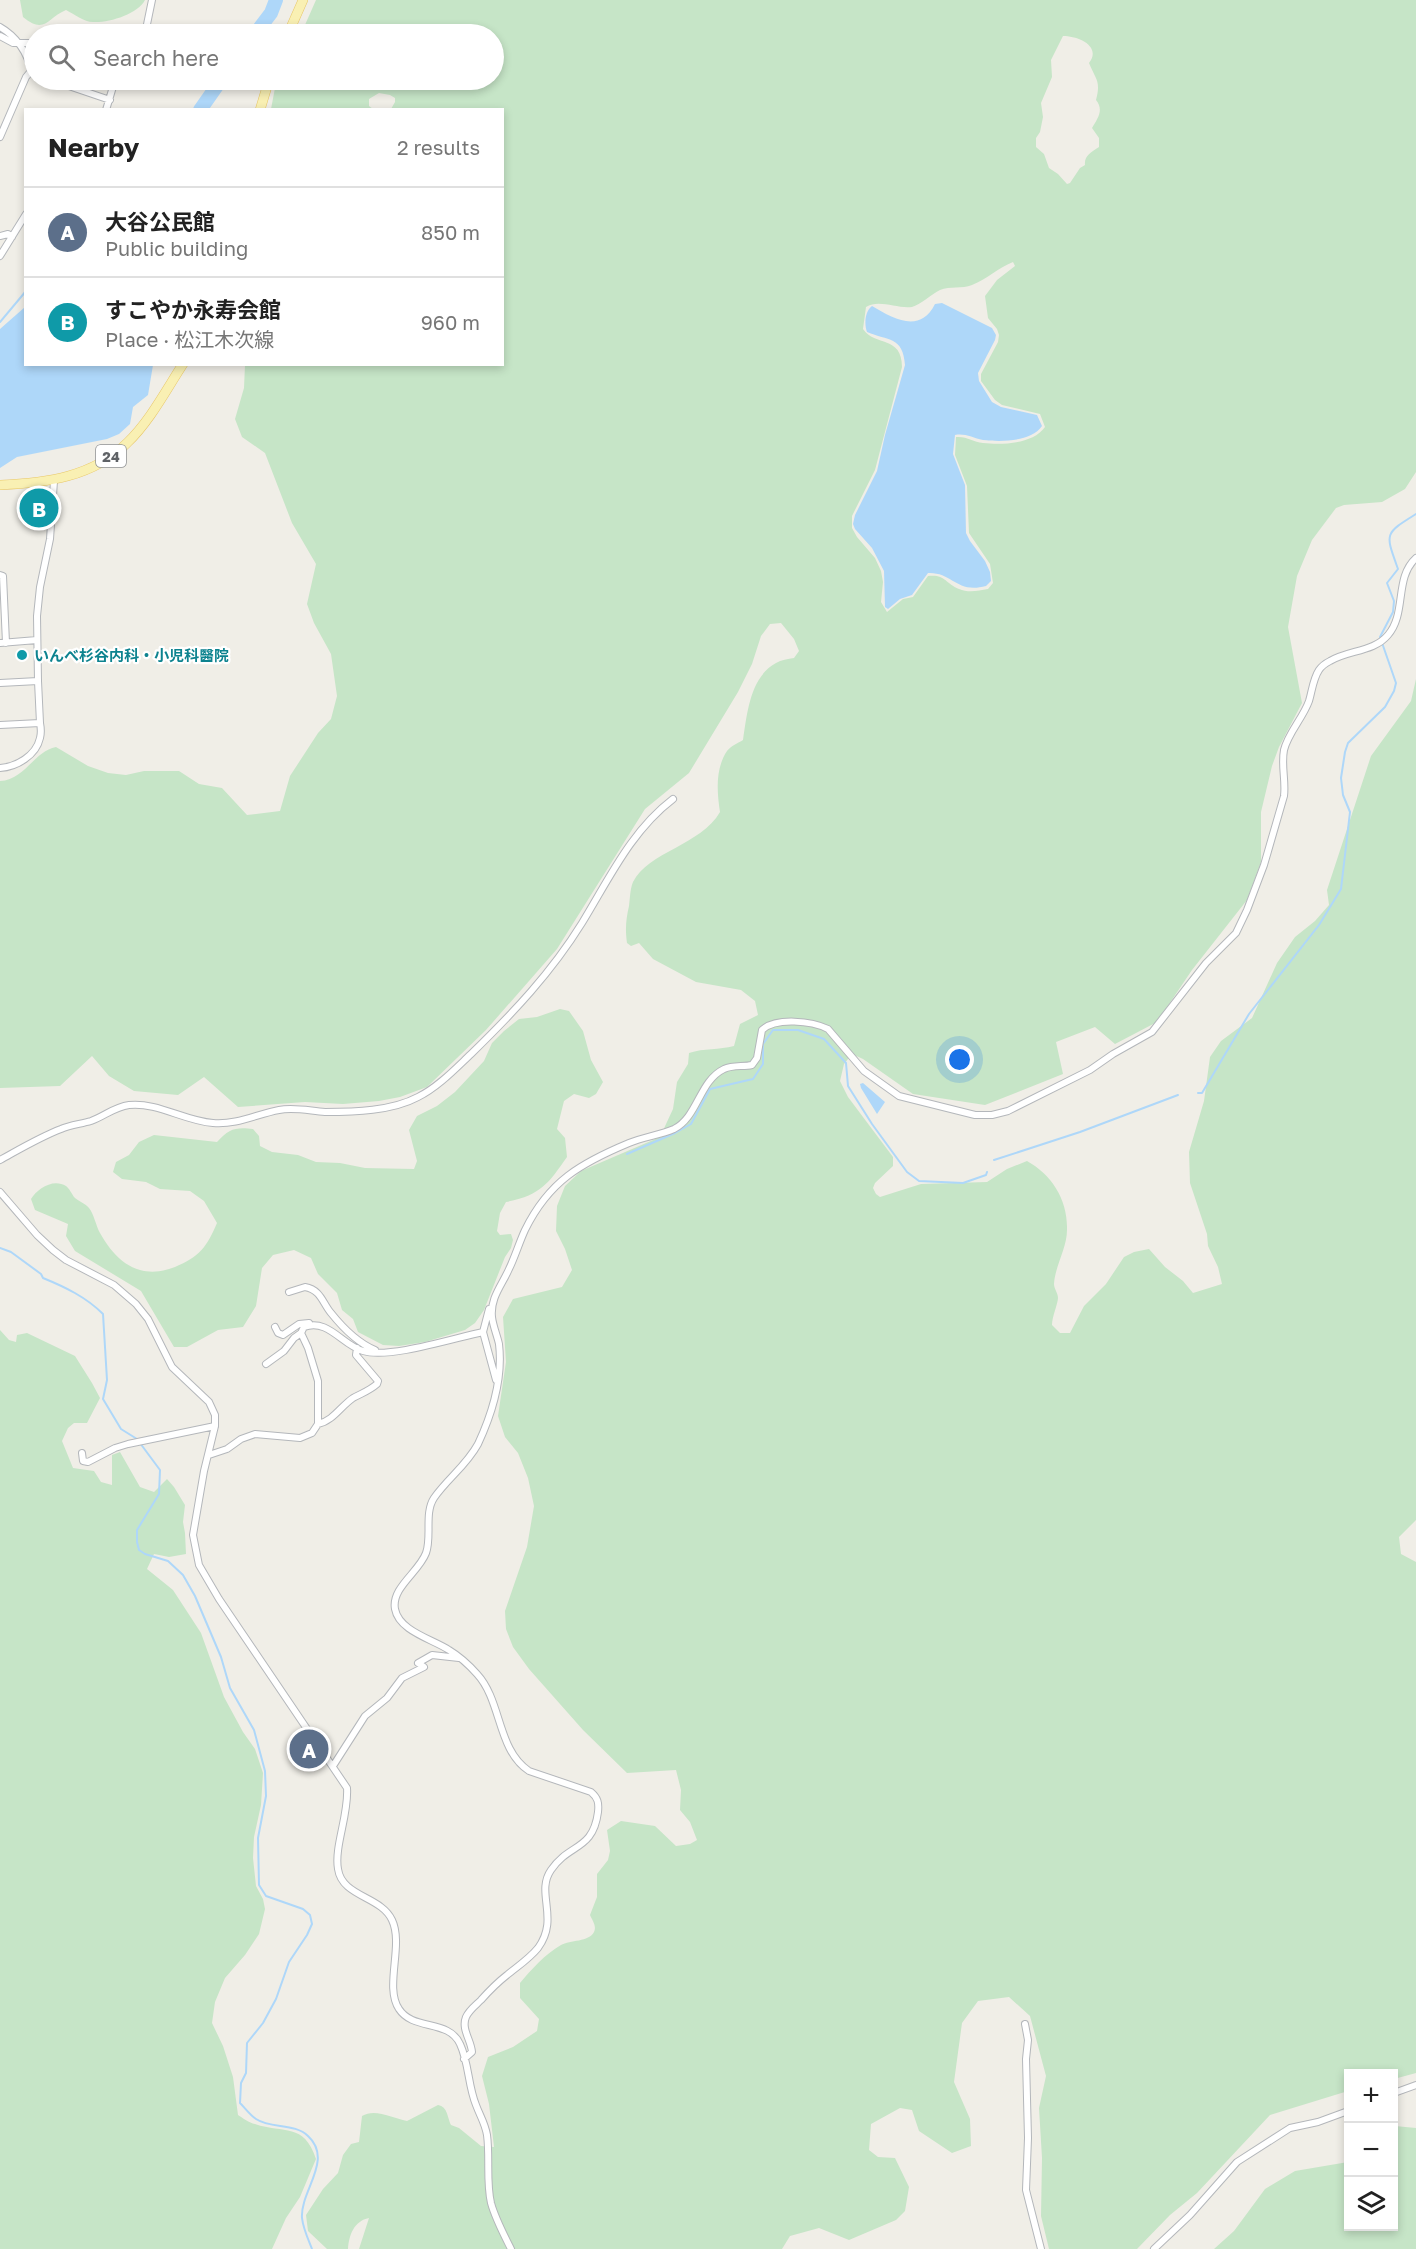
<!DOCTYPE html>
<html lang="en">
<head>
<meta charset="utf-8">
<style>
  body { margin:0; font-family:"Golos Text","Noto Sans JP",sans-serif; background:#f6f6f6; color:#222 }
  .controls { position:absolute; right:18px; bottom:18px; display:grid; overflow:hidden; border-radius:0px; box-shadow:0 3px 9px #0003 }
  .controls button { width:54px; height:54px; display:grid; place-items:center; padding:0; border:0; border-bottom:2px solid #e0e0e0; background:#fff; color:#222; font:30px sans-serif }
  .you { position:absolute; left:960px; top:1060px; width:21px; height:21px; margin:-15px; border:4px solid #fff; border-radius:50%; background:#1a73e8; box-shadow:0 0 0 9px #1a73e833 }
  .badge { display:grid; place-items:center; width:39px; height:39px; border-radius:50%; background:#b45309; color:#fff; font-size:20px; font-weight:700 }
  .pin { position:absolute; translate:-50% -50%; border:3px solid #fff; box-shadow:0 2px 6px #0006 }
  .list { margin:0; padding:0; list-style:none }
  h2 { display:flex; justify-content:space-between; align-items:center; height:78px; margin:0; padding:0 24px; font-size:26px }
  h2 small { font-size:20px; font-weight:400; color:#767676 }
  .list li { display:grid; grid-template-columns:39px 1fr auto; gap:18px; align-items:center; box-sizing:border-box; height:90px; padding:0 24px; border-top:2px solid #e0e0e0 }
  .list b { display:block; font-size:22px; white-space:nowrap }
  .list p { margin:0; font-size:20px; white-space:nowrap; color:#767676 }
  .list em { font-size:20px; font-style:normal; color:#767676 }
  .icon { flex:none; width:33px; height:33px; fill:none; stroke:currentColor; stroke-width:2; stroke-linecap:round; stroke-linejoin:round }
  .map { position:relative; flex:none; width:1416px; height:2249px; overflow:hidden }
  .search { position:absolute; background:#fff; box-shadow:0 3px 9px #0003; left:24px; top:24px; width:480px; height:66px; display:flex; align-items:center; gap:15px; box-sizing:border-box; padding:0 21px; border-radius:33px; color:#767676; font-size:22px }
  .panel { position:absolute; background:#fff; box-shadow:0 3px 9px #0003; left:24px; top:108px; width:480px; height:258px; border-radius:0px }
  .map>svg:first-child { display:block }
  .green { fill:#c6e5c7; fill-rule:evenodd }
  .water { fill:#aed7f9 }
  .lines { fill:none; stroke-linecap:round; stroke-linejoin:round }
  .stream { stroke:#aed7f9; stroke-width:2 }
  .river { stroke:#aed7f9; stroke-width:14 }
  .minor-casing { stroke:#b4b7bb; stroke-width:8 }
  .primary-casing { stroke:#e8c768; stroke-width:10 }
  .minor { stroke:#fff; stroke-width:6 }
  .primary { stroke:#f9f0b3; stroke-width:9 }
  .culture-dot { fill:#0f9aa8; stroke:#fff; stroke-width:2 }
  .labels { text-anchor:middle; dominant-baseline:central; stroke-width:4.5; stroke-linejoin:round; paint-order:stroke }
  .shield { fill:#fff; stroke:#8f9194; stroke-width:1.5 }
  .shield-label { font-size:14px; font-weight:bold; fill:#5f6266 }
  .culture-label { font-size:15px; font-weight:bold; fill:#0d838f; stroke:#fff; text-anchor:start }
</style>
</head>
<body>
<div class="map">
<svg width="1416" height="2249" viewBox="0 0 1416 2249">
  <rect width="100%" height="100%" fill="#f0eee7"/>
  <path class="green" d="M20,0H145C138,14 109,23 93,22C84,22 74,14 66,10C47,18 45,35 23,17Z
    M316,0H1416V472L1405,489L1382,502L1344,505L1336,508L1312,540L1297,576L1288,627L1302,703L1279,747L1272,766L1261,812V862L1247,900L1192,970L1157,1022L1115,1044L1095,1027L1056,1042L1063,1074L985,1105L913,1094L863,1059L852,1054L844,1064L840,1081L848,1097L893,1157V1166L875,1183L873,1188L876,1194L880,1197L921,1184L987,1182L1007,1169L1027,1161C1052,1175 1068,1200 1067,1230C1067,1248 1055,1266 1054,1284C1054,1289 1058,1293 1058,1298C1058,1303 1052,1317 1052,1325L1060,1333H1070L1084,1306L1106,1284L1124,1257L1134,1252L1149,1249L1165,1267L1183,1281L1193,1293L1222,1284L1218,1267L1208,1246L1207,1234L1190,1183L1189,1152L1204,1101L1210,1057L1221,1041L1252,1018L1277,963L1295,937L1315,921L1329,905L1327,890L1371,756L1411,701L1416,679V1520L1399,1537L1401,1554L1416,1562V2073L1394,2079V2074H1348V2091L1270,2115L1197,2193L1170,2215L1137,2249H1049L1041,2216L1042,2158L1039,2108L1046,2076L1030,2016L1009,1997L978,2001L962,2023L954,2082L970,2119L971,2146L952,2153L919,2131L912,2110L900,2108L871,2124L869,2150L878,2157L895,2158L909,2187L905,2211L896,2220L849,2240L819,2228L790,2236L782,2249H359L369,2218C354,2221 349,2235 348,2249H327L308,2231L306,2215L323,2189L338,2173L343,2155L351,2144L359,2142L362,2116C375,2108 392,2118 407,2121L438,2105C448,2107 447,2117 451,2125L459,2128L481,2146L494,2147L489,2104L482,2076L488,2057L513,2047L537,2031L539,2019L520,1998V1983C531,1970 545,1954 561,1945C570,1940 589,1942 594,1932C597,1926 592,1920 590,1915L597,1897V1874L608,1860L610,1851L607,1830L621,1821L655,1826L676,1846L690,1844L697,1840L690,1822L680,1810L681,1790L676,1770L627,1773L583,1730L529,1669L513,1647L506,1629L505,1611L527,1547L534,1506L528,1478L518,1453L505,1437L498,1416L506,1362L503,1317L513,1299L562,1287L572,1270L565,1249L556,1231L557,1206L565,1186L581,1171L660,1137L673,1109L677,1082L688,1064L689,1053C704,1048 719,1050 734,1046L740,1024L758,1015L755,1001L741,990L696,982L653,959L639,943L631,946L627,943C625,929 626,919 629,906C630,899 630,889 633,882C648,852 701,845 720,812C717,792 715,769 727,751C731,746 738,743 743,740C747,714 750,677 776,663C781,660 788,659 794,658L799,651L794,639L781,623L770,624L761,636L752,664L738,692L689,773L645,809L557,949L486,1030L427,1087L400,1097L379,1101L343,1104L305,1102L238,1107L204,1077L178,1095L134,1091L109,1076L92,1056L60,1086L0,1088V781C25,780 34,751 56,747L88,766L108,773L126,775L144,771H179L199,784L222,788L247,815L280,811L290,776L318,733L331,719L337,696L331,654L314,623L307,604L316,564L292,523L265,453L242,437L235,419L244,388L245,365L502,364V110L391,109L395,102V98L390,95L379,93L369,99V106L373,109H271L275,88L280,80H494V34H301ZM1063,36C1078,36 1102,46 1089,63C1096,80 1101,81 1096,100C1104,110 1098,118 1092,128L1099,138V147C1091,152 1084,156 1085,165L1080,168L1070,183L1067,184L1058,174L1049,168L1044,154L1036,147V138L1040,132L1043,117L1041,103L1052,77L1051,60ZM1013,262L1015,266L997,280L985,296L988,318L997,329L999,335L998,342L981,374V381L995,400L1002,405L1040,414L1045,427C1033,444 1003,445 983,443C973,442 967,436 956,437L955,455L967,486L969,533L990,564L993,583L988,589C978,591 968,593 959,589C945,583 945,574 928,576L913,597L903,599L887,612L881,602L883,582L881,571L875,558L857,537L852,528V516L875,470L902,367C902,335 875,347 863,329L866,307C879,299 897,309 912,307C920,305 932,294 940,290C950,286 962,289 972,285C987,279 998,268 1013,262Z
    M560,1009L569,1011L583,1031L591,1060L603,1082L596,1094L589,1098L574,1094L564,1101L557,1129L565,1138L567,1157C548,1184 541,1195 506,1202L500,1213L497,1231L500,1235L511,1234L513,1240L511,1248L505,1257L484,1310L475,1323L465,1330L425,1342L399,1346L383,1345L358,1332L353,1319L342,1310L337,1293L318,1274L311,1258L294,1250L273,1255L262,1268L256,1306L243,1327L218,1330L187,1347H174L141,1291L75,1251L66,1236L68,1224L35,1210L31,1199C37,1189 53,1178 66,1186C69,1188 72,1194 74,1197C78,1201 85,1203 89,1208C94,1214 96,1226 100,1233C116,1262 140,1281 175,1267C199,1257 207,1247 217,1223L204,1201L190,1191L160,1189L146,1182L122,1179L113,1172L116,1162L129,1155L139,1142L154,1135L217,1142C229,1129 235,1127 253,1129L259,1136L260,1146L272,1152L298,1155L316,1162L340,1163L365,1168L414,1169L417,1161L409,1130L417,1116L437,1106L455,1092L484,1061L492,1043L504,1031L519,1019L537,1017Z
    M0,1330L9,1340L16,1342L17,1335L27,1333L75,1356L92,1383L100,1398L87,1423H74L68,1428L62,1441L73,1468L94,1471L101,1482L112,1485V1455L120,1452L140,1487L154,1492L167,1479L174,1487L185,1505L183,1522L185,1533L186,1554L169,1557L154,1554L147,1569L173,1590L201,1633L224,1697L243,1732L255,1749L263,1773L261,1805L254,1837L253,1858L256,1886L263,1899L265,1909L259,1934L245,1955L225,1978L215,2002L212,2023L223,2046L233,2077L238,2115C243,2118 249,2123 255,2124C284,2134 304,2122 316,2159L300,2197L286,2218L272,2249H0Z
    M1395,2126L1416,2128V2249H1214L1234,2231L1265,2189L1295,2171L1348,2162V2226H1394V2127Z"/>
  <path class="water" d="M942,303L992,328L996,335L995,340L978,373L979,381L992,402L1001,407L1037,415L1042,426C1031,442 1001,442 983,440C973,438 965,433 955,435L953,454L965,485L966,533L970,541L985,561L990,572L991,581L986,586C956,594 953,572 928,573L912,595L900,599L888,609L885,607L884,571L872,548L855,529L853,524L855,515L877,471L885,435L905,365C903,336 888,341 867,332C864,324 865,311 872,306C894,319 920,334 935,304Z
    M25,307L26,364L153,365L148,395L133,407L130,424L119,434L107,439L17,457L0,468V329Z
    M863,1083L885,1102L877,1114L861,1088L860,1084Z"/>
  <g class="lines">
    <path class="stream" d="M0,322L26,291
      M1198,1093H1202L1249,1014L1319,925L1341,889L1350,812L1343,795L1341,778L1345,752L1348,743L1385,707L1394,691L1396,683L1380,637L1393,612L1394,601L1387,583L1398,569C1385,533 1384,534 1416,514
      M627,1154L675,1133L691,1124L710,1089L753,1079L763,1064V1044L773,1030H798L824,1039L846,1063L848,1086L872,1124L907,1172L919,1181L963,1183L986,1175L987,1172
      M994,1160L1080,1132L1178,1095
      M0,1248L11,1252L41,1274L43,1278C65,1287 86,1297 103,1314L107,1380L103,1399L121,1429L137,1439L160,1470L159,1494L137,1530V1542L139,1550L145,1554L168,1561L183,1575L195,1596L221,1657L230,1688L254,1730L265,1771L266,1796L258,1838L259,1885L266,1896L303,1909L310,1915L312,1924L307,1935L289,1962L276,1999L263,2023L247,2043L246,2073L241,2083L240,2103C245,2108 250,2115 256,2119C271,2129 295,2123 308,2136C334,2160 300,2191 302,2218C303,2228 308,2239 312,2249"/>
    <path class="river" d="M255,34L271,13L276,0
      M200,110L221,80"/>
    <g class="minor-casing">
      <path id="minor" d="M0,27C16,36 28,53 31,71
        M145,34L152,0
        M0,36L13,43H34
        M51,80L110,100
        M106,110L115,80
        M0,137L26,77L31,71L34,73
        M0,236L8,234L12,237
        M0,256L26,214
        M0,575L3,576L6,643
        M0,643L37,640
        M0,683L38,681L37,616L40,587L50,539L54,481
        M0,725L40,723L38,681
        M0,768C16,767 36,756 40,738C41,734 41,728 40,723
        M0,1160C20,1149 40,1137 61,1129C70,1125 81,1124 91,1121C105,1116 114,1107 129,1105C158,1102 184,1121 213,1123C237,1125 257,1114 279,1110C294,1107 310,1111 325,1112C354,1112 392,1111 418,1097C438,1087 455,1069 471,1054C513,1013 551,973 582,923C609,879 631,831 673,799
        M0,1192L37,1235L53,1250L66,1260L114,1285L136,1304L148,1319L172,1367L209,1402L215,1415V1426L204,1471L193,1535L199,1565L219,1599L347,1788C349,1814 334,1847 338,1869C342,1897 381,1896 392,1920C404,1945 384,1987 399,2009C413,2031 449,2019 460,2044C469,2063 468,2086 476,2105C480,2116 485,2123 487,2135C490,2157 486,2182 491,2203C495,2218 504,2235 511,2249
        M289,1292L305,1287C321,1290 322,1302 331,1313C343,1328 358,1343 375,1350
        M275,1327L278,1333L283,1335L299,1324L309,1323
        M483,1332L496,1380
        M266,1364L284,1351L294,1338L301,1333
        M318,1424C333,1421 341,1406 353,1398C362,1393 369,1391 377,1384L378,1381L356,1355L357,1348
        M82,1453L83,1461L88,1462L115,1448L128,1444L215,1426
        M209,1455L227,1449L241,1439L255,1434L300,1438L312,1433L318,1424V1381L308,1348L301,1333L304,1327C328,1318 342,1345 363,1351C390,1359 454,1338 483,1332L489,1309
        M333,1766L365,1716L387,1698L402,1678L424,1667L418,1663L432,1655L459,1658
        M1025,2024L1028,2040L1026,2059L1028,2138L1026,2190L1041,2249
        M464,2059L472,2052C471,2040 461,2029 466,2017C469,2010 476,2005 481,2000C489,1991 498,1982 507,1975C518,1966 529,1959 538,1948C560,1918 535,1893 551,1870C569,1843 593,1851 598,1812C599,1803 598,1798 591,1792L529,1771C497,1750 502,1701 477,1674C469,1665 459,1656 449,1650C432,1639 399,1631 395,1609C391,1588 419,1572 426,1553C432,1537 424,1513 434,1498C448,1478 466,1466 478,1444C492,1414 503,1377 499,1344C497,1335 493,1326 492,1317C490,1298 502,1285 509,1269C515,1257 519,1243 525,1230C549,1181 581,1163 629,1143C644,1137 660,1135 674,1129C698,1117 699,1081 724,1069C733,1065 743,1067 752,1065L757,1058L762,1030C776,1017 812,1021 828,1029L864,1071L899,1096L975,1115H992L1008,1111L1090,1070L1113,1054L1152,1032L1206,963L1236,933L1247,910L1264,865L1284,796C1286,781 1281,766 1284,750C1288,733 1303,718 1309,701C1312,691 1313,679 1319,670C1321,667 1326,663 1330,661C1348,650 1374,652 1388,635C1407,613 1394,578 1416,558
        M1394,2093L1416,2085
        M1154,2249L1190,2215L1237,2162L1290,2128L1318,2122L1348,2111"/>
    </g>
    <g class="primary-casing">
      <path id="primary" d="M288,34L303,0
        M260,110L269,80
        M0,485C46,483 93,477 127,443C150,421 166,390 183,364"/>
    </g>
    <use href="#minor" class="minor"/>
    <use href="#primary" class="primary"/>
  </g>
  <circle class="culture-dot" cx="22" cy="655" r="6"/>
  <g class="labels">
    <rect class="shield" x="96" y="445" width="30" height="22" rx="4.5"/>
    <g class="shield-label">
      <text x="111" y="456">24</text>
    </g>
    <g class="culture-label">
      <text x="34" y="655">いんべ杉谷内科・小児科醫院</text>
    </g>
  </g>
</svg>
<div class="controls">
<button>+</button>
<button>−</button>
<button><svg class="icon" aria-label="layers" viewBox="0 0 24 24"><path d="M12 4l9 5-9 5-9-5zM3 14l9 5 9-5"/></svg></button>
</div>
<div class="you"></div>
<div class="pin badge" style="left:309px;top:1749px;background:#5c6f8a">A</div>
<div class="pin badge" style="left:39px;top:508px;background:#0f9aa8">B</div>
<div class="search"><svg class="icon" aria-label="search" viewBox="0 0 24 24"><circle cx="10" cy="10" r="6"/><path d="M15 15l6 6"/></svg>Search here</div>
<section class="panel">
<h2>Nearby<small>2 results</small></h2>
<ul class="list">
<li><span class="badge" style="background:#5c6f8a">A</span><div><b>大谷公民館</b><p>Public building</p></div><em>850 m</em></li>
<li><span class="badge" style="background:#0f9aa8">B</span><div><b>すこやか永寿会館</b><p>Place · 松江木次線</p></div><em>960 m</em></li>
</ul>
</section>
</div>
</body>
</html>
